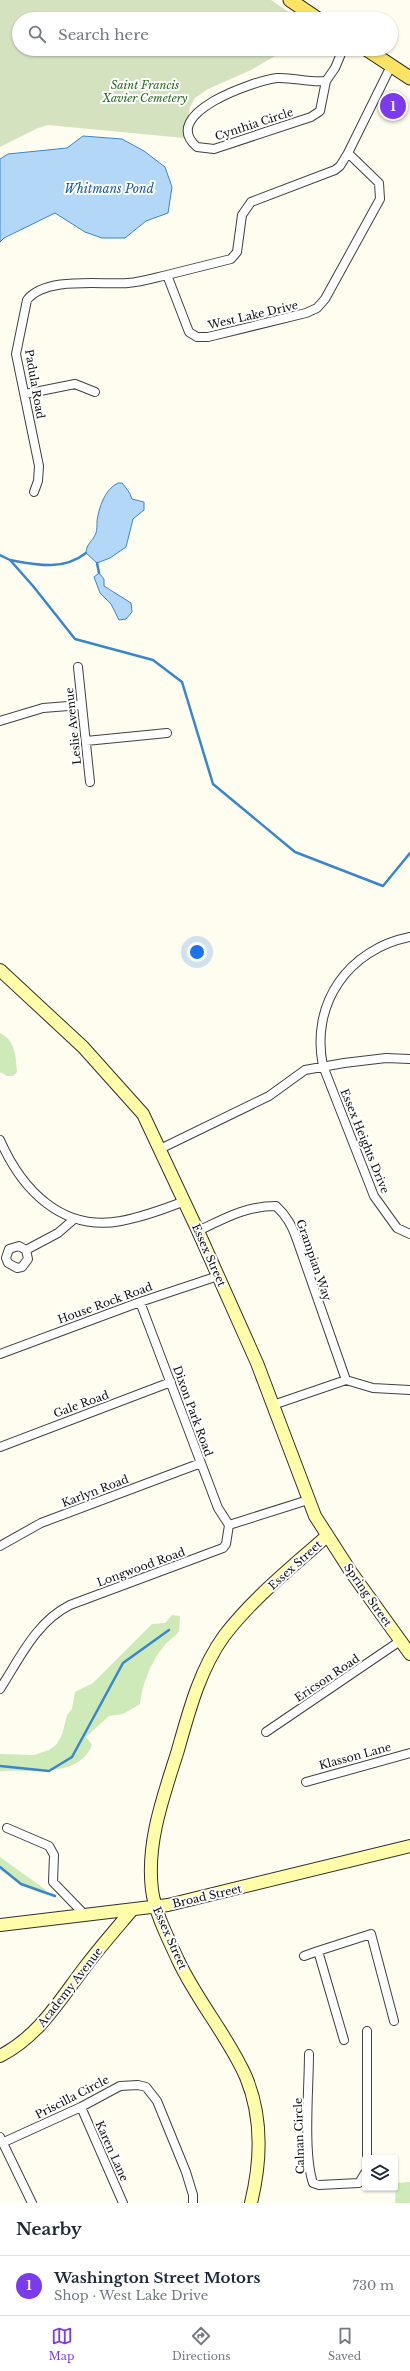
<!DOCTYPE html>
<html lang="en">
<head>
<meta charset="utf-8">
<style>
  body { margin:0; font-family:"Libre Baskerville",serif; background:#f6f6f7; color:#1f2937 }
  .controls { position:absolute; right:12px; bottom:12px; display:grid; overflow:hidden; border-radius:4px; box-shadow:0 1px 3px #0004 }
  .controls button { width:36px; height:36px; display:grid; place-items:center; padding:0; border:0; border-bottom:1px solid #e0e1e3; background:#fff; color:#1f2937; font:20px sans-serif }
  .you { position:absolute; left:197px; top:952px; width:14px; height:14px; margin:-10px; border:3px solid #fff; border-radius:50%; background:#1a73e8; box-shadow:0 0 0 6px #1a73e833 }
  .badge { display:grid; place-items:center; width:26px; height:26px; border-radius:50%; background:#7c3aed; color:#fff; font-size:13px; font-weight:700 }
  .pin { position:absolute; translate:-50% -50%; border:2px solid #fff; box-shadow:0 1px 4px #0006 }
  .list { margin:0; padding:0; list-style:none }
  h2 { display:flex; justify-content:space-between; align-items:center; height:52px; margin:0; padding:0 16px; font-size:17px }
  h2 small { font-size:13px; font-weight:400; color:#747a83 }
  .list li { display:grid; grid-template-columns:26px 1fr auto; gap:12px; align-items:center; box-sizing:border-box; height:60px; padding:0 16px; border-top:1px solid #e0e1e3 }
  .list b { display:block; font-size:15px; white-space:nowrap }
  .list p { margin:0; font-size:13px; white-space:nowrap; color:#747a83 }
  .list em { font-size:13px; font-style:normal; color:#747a83 }
  .icon { flex:none; width:22px; height:22px; fill:none; stroke:currentColor; stroke-width:2; stroke-linecap:round; stroke-linejoin:round }
  .map { position:relative; flex:none; width:410px; height:2203px; overflow:hidden }
  .search { position:absolute; background:#fff; box-shadow:0 1px 3px #0004; left:12px; right:12px; top:12px; height:44px; display:flex; align-items:center; gap:10px; box-sizing:border-box; padding:0 14px; border-radius:22px; color:#747a83; font-size:15px }
  .sheet { height:112px; background:#fff }
  nav { display:flex; justify-content:space-around; align-items:center; box-sizing:border-box; height:56px; border-top:1px solid #e0e1e3; background:#fff; font-size:11px; color:#747a83 }
  nav a { display:grid; justify-items:center; gap:2px }
  nav .on { color:#7c3aed }
  .map>svg:first-child { display:block }
  .green { fill:#ceeab8 }
  .cemetery { fill:#d4e2c0 }
  .water { fill:#b3d8f7; stroke:#3886d0 }
  .lines { fill:none; stroke-linecap:round; stroke-linejoin:round }
  .stream { stroke:#3886d0; stroke-width:2.5 }
  .street-casing { stroke:#414141; stroke-width:10 }
  .secondary-casing { stroke:#303030; stroke-width:14 }
  .primary-casing { stroke:#1f1f1f; stroke-width:15 }
  .street { stroke:#fff; stroke-width:8 }
  .secondary { stroke:#fffdaa; stroke-width:12 }
  .primary { stroke:#fbe463; stroke-width:13 }
  .labels { text-anchor:middle; dominant-baseline:central; stroke-width:4; stroke-linejoin:round; paint-order:stroke }
  .park-label { font-size:11px; font-style:italic; fill:#25681d; stroke:#fff }
  .street-label { font-size:11px; fill:#0e0e0e; stroke:#fff }
  .water-label { font-size:12px; font-style:italic; fill:#1458a3; stroke:#fff }
</style>
</head>
<body>
<div class="map">
<svg width="410" height="2203" viewBox="0 0 410 2203">
  <rect width="100%" height="100%" fill="#fffdef"/>
  <path class="green" d="M0,1033C15,1040 16,1056 17,1072L13,1076H7L0,1072Z
    M172,1615L180,1616L179,1631C176,1637 168,1640 164,1646C151,1662 142,1684 140,1704L123,1714L109,1716L86,1737L92,1745C79,1779 29,1769 0,1771V1754L34,1755L49,1750L56,1745L62,1735L67,1715L72,1709L75,1692L93,1683L152,1624L165,1623Z
    M0,1857L46,1890L44,1894L18,1883L0,1870Z
    M410,2182V2203H395L396,2183Z"/>
  <path class="cemetery" d="M0,0H271L299,19H19V49H287L251,70L208,89L195,98L190,107L184,138L48,125L38,128L0,147Z"/>
  <path class="water" d="M83,136L122,139L144,151L165,167L172,187L168,213L146,221L125,238H102L85,232L55,213L4,238L0,242V159L8,154L67,148Z
    M118,483H122C126,488 130,492 132,499L144,502V510L133,519L126,547L110,558L97,563L86,553C86,544 93,541 96,533C97,530 97,525 97,521C99,507 105,489 118,483Z
    M99,573L104,579V586L131,603L132,612L126,619L119,620L111,604L100,593L94,577Z"/>
  <g class="lines">
    <path class="stream" d="M0,555L10,560L33,586L75,639L153,660L182,682L213,784L295,852L383,886L410,853
      M10,560C37,565 63,571 86,553
      M97,563L99,573
      M0,1766L49,1771L72,1757L123,1663L169,1630
      M0,1867L21,1884L55,1896"/>
    <g class="street-casing">
      <path id="street" d="M326,81C309,83 293,77 277,78C253,81 158,114 197,147L214,149L311,117L320,111L326,81L335,68L343,49
        M348,153L340,166L335,170L251,202L242,215L237,252L231,259L167,275L189,332L197,337H208L306,313L317,308L325,299L380,199L379,183L348,153L391,66
        M25,394L75,384L95,392
        M34,492L38,481L39,466L16,354L27,300C46,276 101,285 128,283C141,282 154,278 167,275
        M78,667L90,782
        M0,721L43,708L81,705
        M86,741L167,733
        M410,937C349,949 310,1003 323,1066L374,1196L397,1228L410,1234
        M0,1140C22,1190 62,1232 121,1221C143,1217 164,1209 185,1201
        M160,1149L269,1096L305,1070L344,1063L386,1058L410,1059
        M198,1231C225,1218 246,1206 276,1206C287,1216 292,1226 297,1240L346,1380
        M26,1250L19,1246L9,1249L6,1258L8,1263L17,1268L22,1267L28,1259L26,1250L58,1233L73,1220
        M140,1302L218,1508L229,1525
        M0,1354L140,1302L218,1276
        M273,1405L346,1380L373,1388L410,1390
        M0,1447L171,1382
        M229,1525L308,1500
        M0,1546L41,1523L201,1463
        M0,1689C20,1658 36,1622 70,1605L223,1548L226,1544L229,1525
        M266,1732L400,1641
        M306,1782L410,1753
        M7,1828L49,1846L54,1855L53,1882L84,1914
        M304,1956L318,1951
        M344,2040L318,1951L371,1934L394,2021
        M309,2054C309,2087 303,2154 313,2183L319,2185L359,2183L365,2173
        M81,2107L123,2203
        M0,2137L32,2203
        M4,2142L81,2107L120,2086L138,2085L146,2087L157,2101L186,2172L193,2195V2203
        M367,2158V2031"/>
    </g>
    <g class="secondary-casing">
      <path id="secondary" d="M0,970L83,1047L143,1114L198,1231L257,1363L315,1516L351,1572L410,1654
        M0,1925L168,1905L410,1846
        M0,2056C39,2036 59,2001 85,1967C100,1947 116,1929 132,1910
        M251,2203C261,2162 263,2118 246,2077C228,2036 197,2001 178,1960C168,1938 155,1913 152,1890C146,1842 164,1795 178,1750C189,1711 200,1669 224,1636C253,1598 292,1567 327,1536"/>
    </g>
    <g class="primary-casing">
      <path id="primary" d="M290,0L318,19
        M366,49L410,78"/>
    </g>
    <use href="#street" class="street"/>
    <use href="#secondary" class="secondary"/>
    <use href="#primary" class="primary"/>
  </g>
  <g class="labels">
    <g class="park-label">
      <text x="145" y="85">Saint Francis<tspan x="145" dy="13">Xavier Cemetery</tspan></text>
    </g>
    <g class="street-label">
      <text transform="translate(254 124) rotate(-18)">Cynthia Circle</text>
      <text transform="translate(253 315) rotate(-13)">West Lake Drive</text>
      <text transform="translate(35 384) rotate(80)">Padula Road</text>
      <text transform="translate(73 726) rotate(-96)">Leslie Avenue</text>
      <text transform="translate(365 1141) rotate(68)">Essex Heights Drive</text>
      <text transform="translate(209 1255) rotate(66)">Essex Street</text>
      <text transform="translate(314 1260) rotate(71)">Grampian Way</text>
      <text transform="translate(105 1303) rotate(-20)">House Rock Road</text>
      <text transform="translate(81 1404) rotate(-20)">Gale Road</text>
      <text transform="translate(193 1411) rotate(70)">Dixon Park Road</text>
      <text transform="translate(95 1491) rotate(-21)">Karlyn Road</text>
      <text transform="translate(295 1565) rotate(-42)">Essex Street</text>
      <text transform="translate(141 1567) rotate(-20)">Longwood Road</text>
      <text transform="translate(368 1595) rotate(55)">Spring Street</text>
      <text transform="translate(327 1678) rotate(-34)">Ericson Road</text>
      <text transform="translate(355 1756) rotate(-15)">Klasson Lane</text>
      <text transform="translate(207 1896) rotate(-13)">Broad Street</text>
      <text transform="translate(170 1938) rotate(66)">Essex Street</text>
      <text transform="translate(70 1987) rotate(-52)">Academy Avenue</text>
      <text transform="translate(72 2097) rotate(-27)">Priscilla Circle</text>
      <text transform="translate(299 2136) rotate(-92)">Calnan Circle</text>
      <text transform="translate(112 2151) rotate(66)">Karen Lane</text>
    </g>
    <g class="water-label">
      <text x="109" y="188">Whitmans Pond</text>
    </g>
  </g>
</svg>
<div class="controls">
<button><svg class="icon" aria-label="layers" viewBox="0 0 24 24"><path d="M12 4l9 5-9 5-9-5zM3 14l9 5 9-5"/></svg></button>
</div>
<div class="you"></div>
<div class="pin badge" style="left:393px;top:106px">1</div>
<div class="search"><svg class="icon" aria-label="search" viewBox="0 0 24 24"><circle cx="10" cy="10" r="6"/><path d="M15 15l6 6"/></svg>Search here</div>
</div>
<section class="sheet">
<h2>Nearby<small></small></h2>
<ul class="list">
<li><span class="badge">1</span><div><b>Washington Street Motors</b><p>Shop · West Lake Drive</p></div><em>730 m</em></li>
</ul>
</section>
<nav>
<a class="on"><svg class="icon" aria-label="map" viewBox="0 0 24 24"><path d="M3 6l6-2 6 2 6-2v14l-6 2-6-2-6 2zM9 4v14M15 6v14"/></svg>Map</a>
<a><svg class="icon" aria-label="directions" viewBox="0 0 24 24"><path d="M12 3l9 9-9 9-9-9zM9 14v-3h6M13 9l2 2-2 2"/></svg>Directions</a>
<a><svg class="icon" aria-label="saved" viewBox="0 0 24 24"><path d="M7 4h10v16l-5-4-5 4z"/></svg>Saved</a>
</nav>
</body>
</html>
